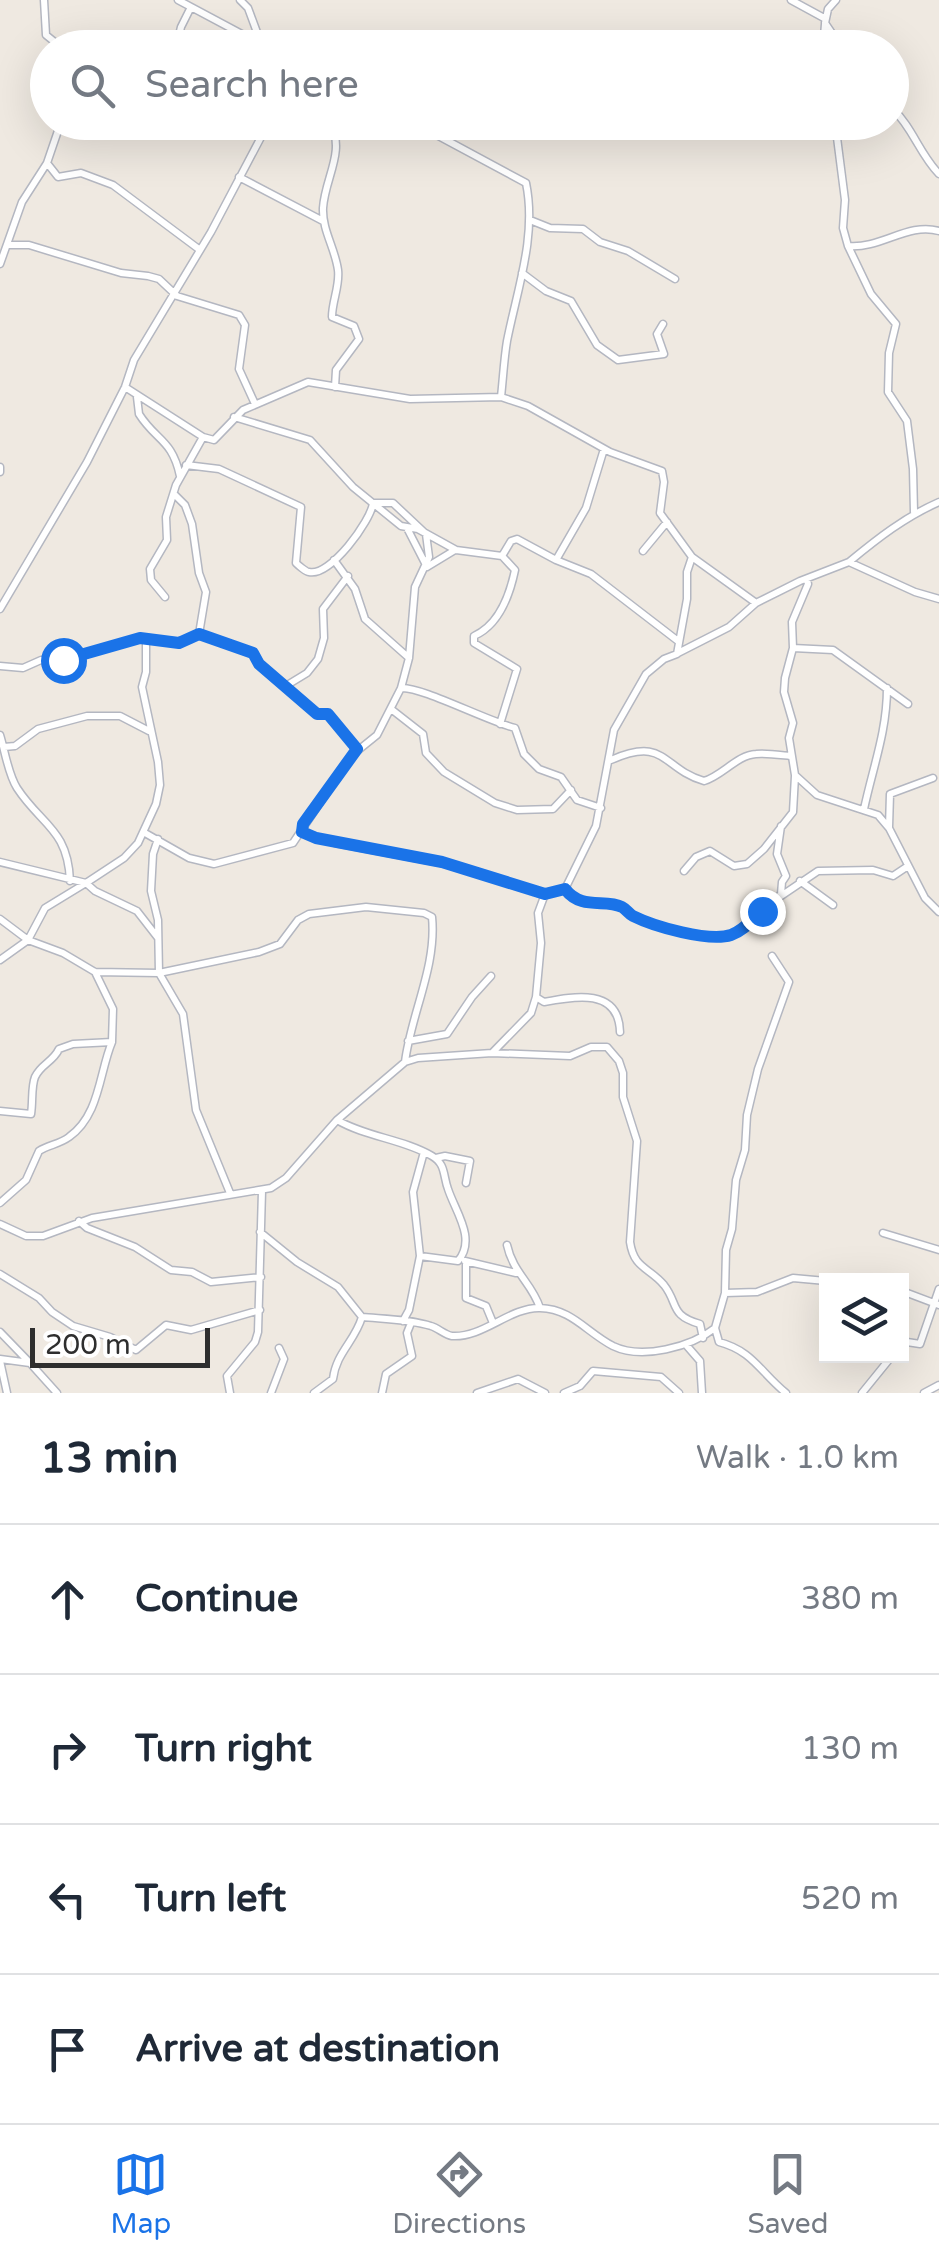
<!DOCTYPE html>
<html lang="en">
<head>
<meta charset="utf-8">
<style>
  body { margin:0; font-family:"Varela Round",sans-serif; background:#f6f6f7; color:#1f2937 }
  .controls { position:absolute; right:30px; bottom:30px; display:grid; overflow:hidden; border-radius:0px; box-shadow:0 10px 40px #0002 }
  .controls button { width:90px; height:90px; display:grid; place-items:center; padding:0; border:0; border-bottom:2px solid #e0e1e3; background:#fff; color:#1f2937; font:50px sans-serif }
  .scale { position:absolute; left:30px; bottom:25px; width:180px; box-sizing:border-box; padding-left:10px; border:5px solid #2e2e2e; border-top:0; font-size:28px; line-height:35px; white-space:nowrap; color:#2e2e2e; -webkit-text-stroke:8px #fff; paint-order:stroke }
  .stop { position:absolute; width:30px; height:30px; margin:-22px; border:8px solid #1a73e8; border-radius:50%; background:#fff }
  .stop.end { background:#1a73e8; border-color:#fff; box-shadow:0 2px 10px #0008 }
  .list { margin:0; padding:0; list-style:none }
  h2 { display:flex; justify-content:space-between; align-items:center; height:130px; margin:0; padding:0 40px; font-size:42px }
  h2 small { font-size:32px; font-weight:400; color:#747a83 }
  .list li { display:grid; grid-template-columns:65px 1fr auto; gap:30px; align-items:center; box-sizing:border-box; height:150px; padding:0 40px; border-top:2px solid #e0e1e3 }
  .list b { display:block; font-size:38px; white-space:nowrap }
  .list em { font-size:32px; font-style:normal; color:#747a83 }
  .icon { flex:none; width:55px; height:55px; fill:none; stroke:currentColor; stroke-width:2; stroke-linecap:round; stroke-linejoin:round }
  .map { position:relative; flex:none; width:939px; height:1393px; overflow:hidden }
  .search { position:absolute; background:#fff; box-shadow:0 10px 40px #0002; left:30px; right:30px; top:30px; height:110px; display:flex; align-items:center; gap:25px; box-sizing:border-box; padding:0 35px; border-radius:55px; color:#747a83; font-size:38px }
  .sheet { height:730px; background:#fff }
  nav { display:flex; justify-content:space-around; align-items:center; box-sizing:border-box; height:140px; border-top:2px solid #e0e1e3; background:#fff; font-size:28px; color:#747a83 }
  nav a { display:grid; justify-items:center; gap:5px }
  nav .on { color:#1a73e8 }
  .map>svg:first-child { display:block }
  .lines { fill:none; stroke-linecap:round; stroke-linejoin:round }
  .minor-casing { stroke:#b4b7c1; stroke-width:9 }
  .minor { stroke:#fff; stroke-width:6 }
  .route { stroke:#1a73e8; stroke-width:12 }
</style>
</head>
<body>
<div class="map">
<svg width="939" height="1393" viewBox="0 0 939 1393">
  <rect width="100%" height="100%" fill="#efe9e1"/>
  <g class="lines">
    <g class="minor-casing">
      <path id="minor" d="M44,0L46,35L62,48
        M178,0L268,48
        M240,0L248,8L261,43
        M791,0L824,18
        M836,0L828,9L825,23L842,48
        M176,48L181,27L191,7
        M823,48L825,24
        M892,108C913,128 919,153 939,174
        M330,122C346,152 325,177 323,208C322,230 335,248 338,270C340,286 332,301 332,317L354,326L359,339L336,370L335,387
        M407,122L433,133L526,183C537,236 517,290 507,341C504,359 503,379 501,397
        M835,122L845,200L843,228L848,246C881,249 908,222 939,231
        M47,163L58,177L81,173L113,185L200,250
        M239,177L323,221
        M530,220L550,228L583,229L600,242L628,251L675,279
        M9,245H29L121,273L148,276L159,279L177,296L239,315L245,325L239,369L255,404
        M848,246L871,294L896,324L889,353L888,392L907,421L913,469L914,512
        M0,264L22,202L47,163L61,122
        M522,273L546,291L571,301L597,345L618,360L664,354L657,334L663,324
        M125,387L203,437L214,440L243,410L308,382L410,399L501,397L528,406L610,452L662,471L664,482L660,513L692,557L756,603L800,581L849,562L915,592L939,599
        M137,397L139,414C156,441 172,439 180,476
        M234,417L310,440L353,487L401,526L418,529L456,550L502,556L511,541L517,539L556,560L591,574L678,641
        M0,467V472
        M407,528L427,567L455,550
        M643,551L667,522
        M334,560L355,589L365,619L409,658
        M556,560L586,508L604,449
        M849,562C878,538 905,517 939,502
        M807,579L808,584L792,622L793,648L785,678L784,692L793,723L789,738L795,775L817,795L878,815L889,828L925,898L939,912
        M165,597L151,580L150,569L167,540L166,517L176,485L203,437
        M0,609L87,462L125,387L134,360L211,232L269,122
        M199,634L253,653L259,663L317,714H328L357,749
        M793,648L833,650L908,704
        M678,653L729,627L756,603
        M0,666L23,668L41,660L63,661L141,638L179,643L199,634L206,592L199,573L192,524L185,505L174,494
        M284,687L307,673L318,659L324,638L323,609L348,576
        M401,688C420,686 487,721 515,728L524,754L539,769L561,777L577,800L601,808
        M391,709L423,734L426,753L444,772L495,803L517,810L553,809L571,790
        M500,724L517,669L474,643V636C499,625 510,594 515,570L502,556
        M0,735C5,751 8,774 17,788C41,825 68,829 70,881
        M4,747L15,746L38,729L87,716H120L149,731
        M611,760C666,736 661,768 704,781C722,776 737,755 756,754C766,753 780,755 790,756
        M864,809C873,767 887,731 887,688
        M889,827L890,794L933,778
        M302,832L335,843L442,863L545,894L565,889L596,826L614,730L646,674L664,659L677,654L687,599V572L692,557
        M145,833L189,858L214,864L293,843L351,756L377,735L401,688L409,658L415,587L429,557L426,534L393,503H373C371,521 330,577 309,572C306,572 298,565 296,563L301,507L219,469L186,465
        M158,839L153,854L151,891L158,920L159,973L183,1014L196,1110L230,1193
        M0,862L86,883L124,858L138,843L156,804L160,785L158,762L142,687L146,672V638
        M684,871L696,857L710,851L734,866L747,864L764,849L793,812L795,776
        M800,881L833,905
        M565,889C582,910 605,898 622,907C627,910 629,915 634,917C656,927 710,943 733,934C749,928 770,907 781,894L782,882L786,876L777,854L781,826
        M781,896L818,871L873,870L893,876L908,866
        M0,919L28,940L63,953L95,972L159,973L259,952L280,944L298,920L309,914L366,907L424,913L432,917C437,966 411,1014 405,1062
        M772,956L789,982L758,1069L747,1115L745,1150L736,1180L732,1229L726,1250L725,1293L715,1328L719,1342C753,1351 760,1372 786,1393
        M0,960L28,940L45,908L86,883L95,891L137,911L158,938
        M536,997L544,1002C575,996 619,988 620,1032
        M408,1041L447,1034L472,997L491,976
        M493,1052L531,1013L536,997L541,943L538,913L545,894
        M0,1111L31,1114C33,1102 31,1087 35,1077C41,1064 53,1062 59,1049L73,1044L112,1042L113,1009L95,972
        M337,1120C366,1137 403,1139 432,1156C446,1164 443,1176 448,1189C455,1211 477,1239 458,1261L420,1256
        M436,1158L445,1156L470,1161L466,1183
        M0,1203L26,1180L39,1151C48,1145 60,1144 69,1137C100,1115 99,1073 112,1042
        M79,1221L87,1228L135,1247L171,1270L192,1272L211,1282L261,1277
        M0,1224L26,1236H43L92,1218L271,1188L286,1178L337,1120L405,1062L418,1058L492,1053L570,1056L591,1047H607L619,1061L623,1073V1097L637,1141L630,1242C634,1269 649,1267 664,1285C679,1304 669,1315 700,1324L703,1338
        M260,1232L297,1262L338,1287L362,1317C384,1319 409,1319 431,1326C438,1328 445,1335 452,1336C483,1338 510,1307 540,1308C572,1309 586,1332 613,1346C642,1360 691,1347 715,1328
        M883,1233L939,1250
        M507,1245C513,1273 532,1283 540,1308
        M465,1261L516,1273
        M466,1262V1298L486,1306L493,1323
        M0,1274L39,1298L52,1312L73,1326L110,1337L136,1350L166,1325L191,1330L260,1310
        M902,1291L939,1305
        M725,1293L757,1292L793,1278L826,1281
        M403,1321L409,1310L420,1256L413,1192L424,1152
        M0,1332L29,1362
        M687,1346L700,1361L702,1393
        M902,1346L907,1342L920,1344L939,1289
        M0,1359L30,1363L57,1393
        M0,1361L7,1393
        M230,1393L227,1376L255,1342L258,1332L262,1191
        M271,1393L284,1359L279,1348
        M314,1393L333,1379C336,1353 355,1341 362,1317
        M382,1393L386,1374L412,1356L407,1333L411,1323
        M477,1393L518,1379L545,1393
        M564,1393L580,1386L593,1371L661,1377L679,1393
        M862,1393L892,1356
        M924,1393L939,1385"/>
    </g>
    <use href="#minor" class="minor"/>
  </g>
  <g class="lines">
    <path class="route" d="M63,660L140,638L179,643L199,634L253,653L259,664L317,714H328L357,749L303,824L302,832L316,838L442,862L545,894L565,889C582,911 605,898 622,907C626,909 629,914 633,916C655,927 709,942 731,935C743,931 752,920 762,911"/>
  </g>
</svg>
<div class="controls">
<button><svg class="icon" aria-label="layers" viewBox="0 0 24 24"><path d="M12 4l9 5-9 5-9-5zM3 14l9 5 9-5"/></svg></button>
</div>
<div class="scale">200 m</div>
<div class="stop" style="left:63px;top:660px"></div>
<div class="stop end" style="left:762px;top:911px"></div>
<div class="search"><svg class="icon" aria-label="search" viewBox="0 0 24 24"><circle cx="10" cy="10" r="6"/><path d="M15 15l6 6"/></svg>Search here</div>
</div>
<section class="sheet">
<h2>13 min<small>Walk · 1.0 km</small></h2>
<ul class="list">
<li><svg class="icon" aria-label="ahead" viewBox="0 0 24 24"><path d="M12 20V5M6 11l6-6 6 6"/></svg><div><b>Continue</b></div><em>380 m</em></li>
<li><svg class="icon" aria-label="right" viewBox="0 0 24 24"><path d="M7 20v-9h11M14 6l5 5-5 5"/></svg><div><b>Turn right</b></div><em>130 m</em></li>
<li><svg class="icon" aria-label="left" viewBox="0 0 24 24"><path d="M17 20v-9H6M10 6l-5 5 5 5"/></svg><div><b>Turn left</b></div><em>520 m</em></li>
<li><svg class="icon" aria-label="arrive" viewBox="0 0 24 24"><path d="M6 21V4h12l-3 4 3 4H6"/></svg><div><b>Arrive at destination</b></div></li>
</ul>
</section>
<nav>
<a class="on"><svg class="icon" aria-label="map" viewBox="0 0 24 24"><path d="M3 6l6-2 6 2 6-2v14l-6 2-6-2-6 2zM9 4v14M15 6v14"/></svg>Map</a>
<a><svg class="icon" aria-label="directions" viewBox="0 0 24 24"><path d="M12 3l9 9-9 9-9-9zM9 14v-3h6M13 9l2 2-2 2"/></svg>Directions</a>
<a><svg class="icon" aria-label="saved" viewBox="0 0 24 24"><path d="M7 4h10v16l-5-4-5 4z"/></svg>Saved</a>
</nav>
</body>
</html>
